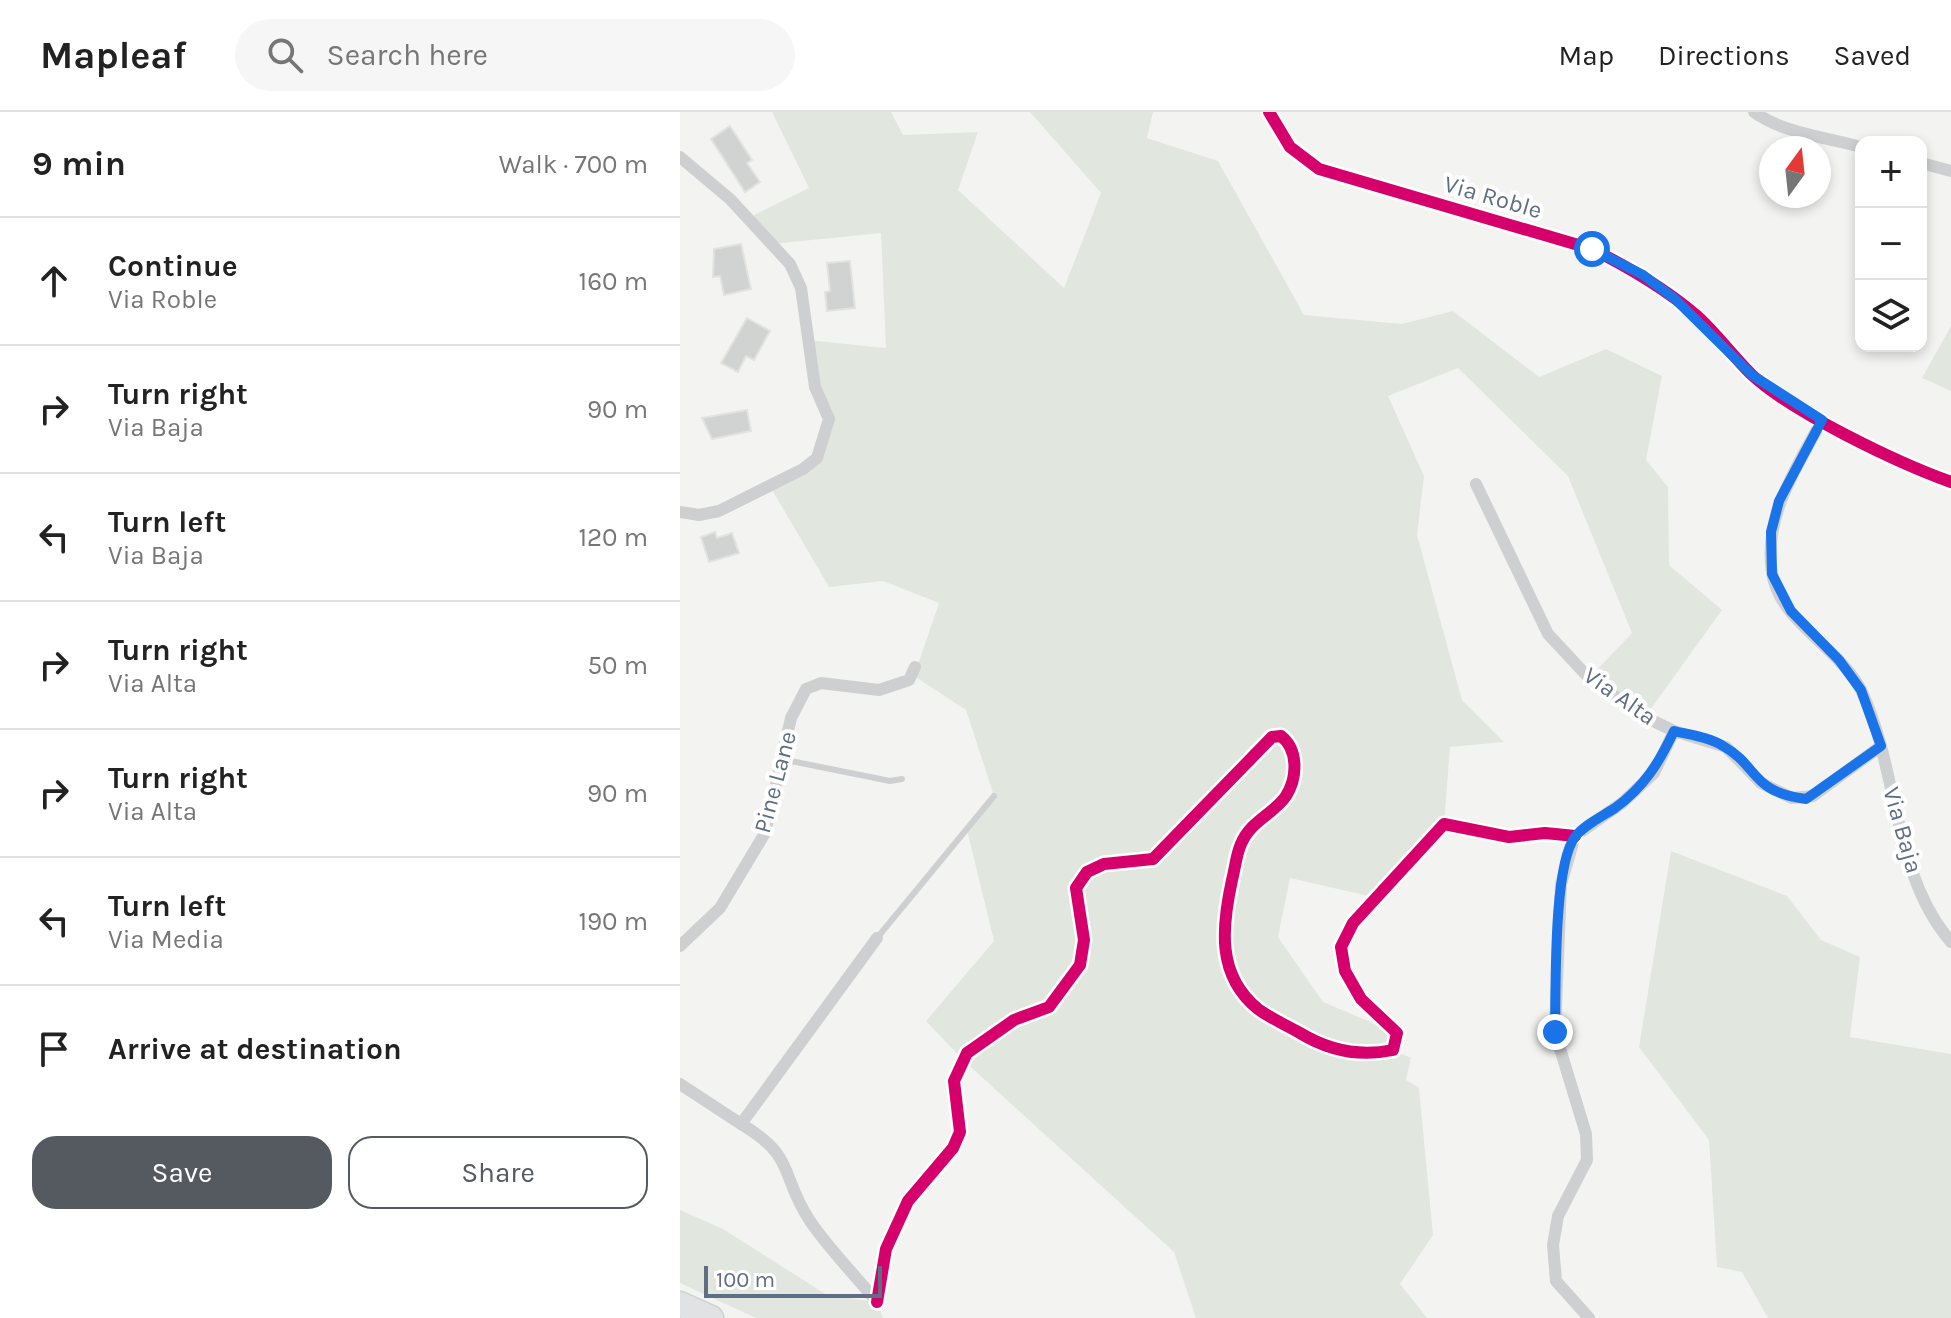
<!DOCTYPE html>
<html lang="en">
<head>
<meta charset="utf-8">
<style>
  body { margin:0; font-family:Karla,sans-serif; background:#f6f6f6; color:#222 }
  .controls { position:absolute; right:24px; top:24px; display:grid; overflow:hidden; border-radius:16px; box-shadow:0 4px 12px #0003 }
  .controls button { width:72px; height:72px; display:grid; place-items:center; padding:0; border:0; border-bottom:2px solid #e0e0e0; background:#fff; color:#222; font:40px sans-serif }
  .compass { position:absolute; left:1079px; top:24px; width:72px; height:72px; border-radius:50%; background:#fff; box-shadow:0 4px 12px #0003; rotate:15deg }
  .scale { position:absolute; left:24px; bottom:20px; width:178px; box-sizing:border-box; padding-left:8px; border:4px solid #606e85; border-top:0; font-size:22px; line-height:28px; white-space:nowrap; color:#606e85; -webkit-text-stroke:6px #fff; paint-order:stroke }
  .stop { position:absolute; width:24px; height:24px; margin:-18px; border:6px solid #1a73e8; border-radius:50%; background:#fff }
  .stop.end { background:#1a73e8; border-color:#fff; box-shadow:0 2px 8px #0008 }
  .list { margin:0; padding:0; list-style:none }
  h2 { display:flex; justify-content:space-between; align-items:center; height:104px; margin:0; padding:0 32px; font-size:34px }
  h2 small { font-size:26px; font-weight:400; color:#767676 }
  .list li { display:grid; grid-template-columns:52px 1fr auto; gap:24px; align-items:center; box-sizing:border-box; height:128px; padding:0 32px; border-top:2px solid #e0e0e0 }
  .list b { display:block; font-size:30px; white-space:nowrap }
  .list p { margin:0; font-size:26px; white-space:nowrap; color:#767676 }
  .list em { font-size:26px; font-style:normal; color:#767676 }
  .actions { display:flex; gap:16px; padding:24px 32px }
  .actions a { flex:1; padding:18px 0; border:2px solid #555960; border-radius:24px; text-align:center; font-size:28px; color:#555960 }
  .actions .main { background:#555960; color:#fff }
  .icon { flex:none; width:44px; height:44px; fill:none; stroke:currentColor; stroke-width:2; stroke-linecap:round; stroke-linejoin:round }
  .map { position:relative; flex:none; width:1271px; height:1206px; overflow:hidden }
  header { display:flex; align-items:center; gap:48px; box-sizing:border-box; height:112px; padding:0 40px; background:#fff; border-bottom:2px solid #e0e0e0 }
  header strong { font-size:38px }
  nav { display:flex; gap:44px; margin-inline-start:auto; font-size:28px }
  .search { width:560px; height:72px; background:#f6f6f6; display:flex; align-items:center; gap:20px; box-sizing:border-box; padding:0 28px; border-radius:44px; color:#767676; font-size:30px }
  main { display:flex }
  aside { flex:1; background:#fff }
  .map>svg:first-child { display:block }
  .green { fill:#e1e7df }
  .building { fill:#d1d2d2; stroke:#e2e3e1; stroke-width:2 }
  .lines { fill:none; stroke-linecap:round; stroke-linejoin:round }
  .highway-casing { stroke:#cfd1d1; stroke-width:27 }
  .lane { stroke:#cecfd1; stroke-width:6 }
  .street { stroke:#cecfd1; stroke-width:12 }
  .highway { stroke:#e1e2e3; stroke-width:24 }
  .cycleway-casing { stroke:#fff; stroke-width:17 }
  .cycleway { stroke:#d6006c; stroke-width:12 }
  .route { stroke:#1a73e8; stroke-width:10 }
  .labels { text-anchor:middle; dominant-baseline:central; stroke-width:8; stroke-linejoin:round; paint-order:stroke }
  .street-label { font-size:24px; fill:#606e85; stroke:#fff }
</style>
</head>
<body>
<header>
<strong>Mapleaf</strong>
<div class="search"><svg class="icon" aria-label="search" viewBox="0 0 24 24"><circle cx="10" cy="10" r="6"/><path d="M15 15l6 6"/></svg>Search here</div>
<nav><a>Map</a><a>Directions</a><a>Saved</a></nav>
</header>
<main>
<aside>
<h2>9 min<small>Walk · 700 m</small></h2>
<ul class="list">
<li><svg class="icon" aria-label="ahead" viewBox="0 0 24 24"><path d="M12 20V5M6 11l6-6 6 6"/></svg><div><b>Continue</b><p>Via Roble</p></div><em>160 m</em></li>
<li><svg class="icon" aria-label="right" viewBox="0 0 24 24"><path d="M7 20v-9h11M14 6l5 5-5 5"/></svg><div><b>Turn right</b><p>Via Baja</p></div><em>90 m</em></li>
<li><svg class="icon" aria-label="left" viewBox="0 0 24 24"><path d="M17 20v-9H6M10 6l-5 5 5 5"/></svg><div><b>Turn left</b><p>Via Baja</p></div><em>120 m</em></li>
<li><svg class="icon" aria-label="right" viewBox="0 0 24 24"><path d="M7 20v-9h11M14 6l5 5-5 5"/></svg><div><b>Turn right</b><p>Via Alta</p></div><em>50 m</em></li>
<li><svg class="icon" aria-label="right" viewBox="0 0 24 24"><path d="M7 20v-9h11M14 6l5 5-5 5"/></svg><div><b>Turn right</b><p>Via Alta</p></div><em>90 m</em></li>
<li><svg class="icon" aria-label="left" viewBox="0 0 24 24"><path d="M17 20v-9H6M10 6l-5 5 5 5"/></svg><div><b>Turn left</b><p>Via Media</p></div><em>190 m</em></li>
<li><svg class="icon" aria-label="arrive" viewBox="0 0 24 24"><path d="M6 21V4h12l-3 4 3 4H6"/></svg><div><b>Arrive at destination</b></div></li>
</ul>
<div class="actions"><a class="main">Save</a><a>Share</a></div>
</aside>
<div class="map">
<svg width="1271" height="1206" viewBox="0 0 1271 1206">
  <rect width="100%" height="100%" fill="#f3f4f1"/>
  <path class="green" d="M92,0H211L223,23L298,20L278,78L384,176L421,81L350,0H473L467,26L538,49L624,203L722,212L773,199L859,265L926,237L982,264L966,348L988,375L989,453L1042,498L965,605L909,566L952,521L888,364L778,256L708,284L744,364L737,423L782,588L824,630L770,635L764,712L697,786L610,766L598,825L643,890L717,921L713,938L731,946L726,968L739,976L753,1123L720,1172L747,1206H516L494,1140L283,948L246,909L314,829L287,718L314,684L286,598L234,564L259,491L203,469L149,475L91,376L137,346L149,307L127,228L206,236L201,121L92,132L68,106L129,76Z
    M1271,214V279L1242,266Z
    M991,739L1107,784L1141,828L1180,845L1170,925L1271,942V1206H1088L1062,1160L1037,1155L1029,1028L959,935Z
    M0,1098L43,1117L147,1183L197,1190L203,1206H76L0,1171Z"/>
  <path class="building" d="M50,14L72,48L67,51L80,70L65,80L31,27Z
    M61,132L71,177L44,183L40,164L33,165L34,137Z
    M170,149L175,196L147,199L145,180L150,179L147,151Z
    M67,206L90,219L74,248L66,244L58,260L41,251Z
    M67,298L71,319L32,327L22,306Z
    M35,420L37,426L52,421L59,441L29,450L21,425Z"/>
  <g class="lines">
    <g class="highway-casing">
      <path id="highway" d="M0,1192L31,1206"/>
    </g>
    <path class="lane" d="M101,647L210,669L222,667
      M197,826L314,684"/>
    <path class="street" d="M589,0L610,35L639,57L912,137C950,156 984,176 1016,203C1036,221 1052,243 1071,262C1111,300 1218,351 1271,370
      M1074,0C1105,22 1146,25 1181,35
      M0,45L50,87L110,152L121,176L135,275L149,307L137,346L123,357L39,399L19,403L0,400
      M1241,51L1271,59
      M1142,308C1117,356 1083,403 1092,461C1100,511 1161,536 1182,580C1219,659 1212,762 1271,830
      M796,372L868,522L909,566L965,605L994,619L1046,635L1081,671L1112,686L1133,684L1201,634
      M0,834L40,796L85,721L111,606L126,577L141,571L199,578L229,568L235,555
      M0,972L61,1012L197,826
      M61,1012C117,1045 99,1062 130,1109C149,1137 175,1163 197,1190
      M197,1190L206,1137L228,1089L273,1036L280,1020L274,969L287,941L334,908L369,895L400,853L404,828L396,776L407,760L424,752L473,747L592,625L601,624C618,637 618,665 606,684C594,702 571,708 561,732C556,743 555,757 552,768C542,814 536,863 578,897C590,906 606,913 620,921C648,938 680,945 713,938L717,921L681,887L665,859L661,835L673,811L764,712L829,725L865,721L895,724
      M909,1206L876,1169L873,1133L878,1104L907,1048L906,1022L875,920L881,772L895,724L942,691L974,661L994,619"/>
    <use href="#highway" class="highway"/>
    <g class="cycleway-casing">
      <path id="cycleway" d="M589,0L610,35L639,57L912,137C950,156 984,176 1016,203C1036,221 1052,243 1071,262C1111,300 1218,351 1271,370
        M197,1190L206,1137L228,1089L273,1036L280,1020L274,969L287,941L334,908L369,895L400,853L404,828L396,776L407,760L424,752L473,747L592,625L601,624C618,637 618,665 606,684C594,702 571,708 561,732C556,743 555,757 552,768C542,814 536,863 578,897C590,906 606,913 620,921C648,938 680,945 713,938L717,921L681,887L665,859L661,835L673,811L764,712L829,725L865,721L895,724"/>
    </g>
    <use href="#cycleway" class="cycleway"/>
  </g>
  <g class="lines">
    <path class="route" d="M875,920C876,880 873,753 895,725C904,713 923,704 935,696C964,675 979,651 994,619C1010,623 1029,625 1043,634C1079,654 1070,680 1126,687L1201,634L1181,578L1159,548L1111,499L1092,462L1091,420L1099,389L1142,308L1072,263L995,187L963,163L912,137"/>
  </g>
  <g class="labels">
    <g class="street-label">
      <text transform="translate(813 85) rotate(16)">Via Roble</text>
      <text transform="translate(940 584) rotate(35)">Via Alta</text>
      <text transform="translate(95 670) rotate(-75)">Pine Lane</text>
      <text transform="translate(1223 718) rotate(74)">Via Baja</text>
    </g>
  </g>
</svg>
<div class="controls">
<button>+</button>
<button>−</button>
<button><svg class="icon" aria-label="layers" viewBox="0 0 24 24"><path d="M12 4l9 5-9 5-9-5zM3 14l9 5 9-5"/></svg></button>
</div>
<svg class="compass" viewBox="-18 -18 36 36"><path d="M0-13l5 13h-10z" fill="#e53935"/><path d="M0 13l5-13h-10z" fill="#767676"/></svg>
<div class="scale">100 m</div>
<div class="stop" style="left:912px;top:137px"></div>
<div class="stop end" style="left:875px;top:920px"></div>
</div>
</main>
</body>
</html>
